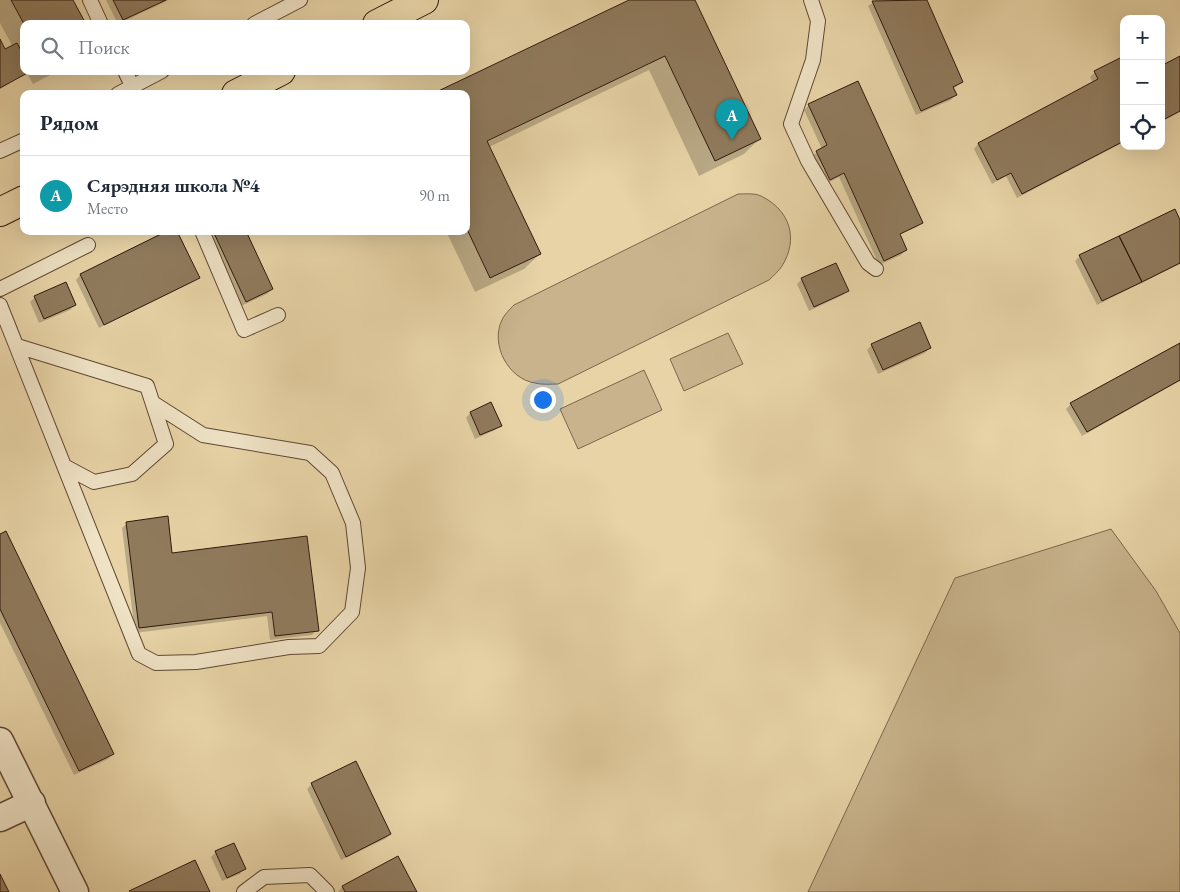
<!DOCTYPE html>
<html lang="ru">
<head>
<meta charset="utf-8">
<style>
  body { margin:0; font-family:"EB Garamond",serif; background:#f2f2f3; color:#1f2937 }
  .controls { position:absolute; right:15px; top:15px; display:grid; overflow:hidden; border-radius:10px; box-shadow:0 5px 20px #0002 }
  .controls button { width:45px; height:45px; display:grid; place-items:center; padding:0; border:0; border-bottom:1px solid #e0e1e3; background:#fff; color:#1f2937; font:25px sans-serif }
  .you { position:absolute; left:542px; top:399px; width:18px; height:18px; margin:-12px; border:4px solid #fff; border-radius:50%; background:#1a73e8; box-shadow:0 0 0 8px #1a73e833 }
  .badge { display:grid; place-items:center; width:32px; height:32px; border-radius:50%; background:#8f2418; color:#fff; font-size:16px; font-weight:700 }
  .pin { position:absolute; translate:-50% -41px; filter:drop-shadow(0 1px 2px #0008) }
  .pin::after { content:''; position:absolute; top:26px; width:18px; height:15px; background:inherit; clip-path:polygon(0 0,100% 0,50% 100%) }
  .list { margin:0; padding:0; list-style:none }
  h2 { display:flex; justify-content:space-between; align-items:center; height:65px; margin:0; padding:0 20px; font-size:21px }
  h2 small { font-size:16px; font-weight:400; color:#747a83 }
  .list li { display:grid; grid-template-columns:32px 1fr auto; gap:15px; align-items:center; box-sizing:border-box; height:80px; padding:0 20px; border-top:1px solid #e0e1e3 }
  .list b { display:block; font-size:19px; white-space:nowrap }
  .list p { margin:0; font-size:16px; white-space:nowrap; color:#747a83 }
  .list em { font-size:16px; font-style:normal; color:#747a83 }
  .icon { flex:none; width:28px; height:28px; fill:none; stroke:currentColor; stroke-width:2; stroke-linecap:round; stroke-linejoin:round }
  .map { position:relative; flex:none; width:1180px; height:892px; overflow:hidden }
  .search { position:absolute; background:#fff; box-shadow:0 5px 20px #0002; left:20px; top:20px; width:450px; height:55px; display:flex; align-items:center; gap:12px; box-sizing:border-box; padding:0 18px; border-radius:10px; color:#747a83; font-size:19px }
  .panel { position:absolute; background:#fff; box-shadow:0 5px 20px #0002; left:20px; top:90px; width:450px; height:145px; border-radius:10px }
  .map>svg:first-child { display:block }
  .green { fill:#c8b38c; stroke:#7c664c }
  .shadow { fill:#0003 }
  .building { fill:#8f7a5c; stroke:#30190c }
  .lines { fill:none; stroke-linecap:round; stroke-linejoin:round }
  .service-casing { stroke:#5e4832; stroke-width:16 }
  .minor-casing { stroke:#5e4832; stroke-width:29 }
  .primary-casing { stroke:#30190c; stroke-width:30 }
  .service { stroke:#efe2c5; stroke-width:14 }
  .minor { stroke:#efe2c5; stroke-width:26 }
  .primary { stroke:#e7d3a6; stroke-width:28 }
</style>
</head>
<body>
<div class="map">
<svg width="1180" height="892" viewBox="0 0 1180 892">
  <rect width="100%" height="100%" fill="#e7d3a6"/>
  <filter id="stains"><feTurbulence type="fractalNoise" baseFrequency=".004" numOctaves="4"/><feColorMatrix values="0 0 0 0 .2 0 0 0 0 .09 0 0 0 0 .02 0 0 0 .5 -.17"/></filter>
  <radialGradient id="worn" r=".72"><stop offset=".6" stop-color="#630" stop-opacity="0"/><stop offset="1" stop-color="#630" stop-opacity=".3"/></radialGradient>
  <path class="green" d="M738,194C745,194 755,193 761,196C790,210 799,239 782,266C779,271 773,276 769,280L558,384C551,384 542,385 535,383C508,379 490,344 502,320C504,315 510,309 514,305Z
    M728,333L743,364L684,391L670,359Z
    M644,370L662,410L578,449L560,409Z
    M1111,529L1156,591L1180,633V892H808L955,578Z"/>
  <path class="shadow" d="M0,0H72L84,24H24V71H58L33,84L27,73L0,89V42L5,51L13,47L0,23Z
    M106,0H169L118,24Z
    M631,0H694L759,139L744,154L699,176L649,70L489,147L540,254L524,269L475,292L446,231H466V94Z
    M876,0H926L962,82L953,89L955,95L951,100L916,115L868,6Z
    M1124,57V142L1017,198L1006,176L992,184L974,149L978,144L1093,83L1090,77L1095,72Z
    M1180,58V112L1161,122V68Z
    M809,105L922,223L917,227L899,235L906,250L901,255L879,265L839,177L825,184L812,156L822,149L804,110Z
    M1180,223V264L1097,305L1075,261L1080,256Z
    M206,231H245L272,289L267,294L241,306Z
    M836,264L847,291L843,295L809,311L797,284L801,280Z
    M80,275L198,278L193,282L99,328L76,280Z
    M35,297L75,305L70,310L39,323L30,302Z
    M1180,344V381L1082,436L1066,409L1071,404Z
    M872,345L930,348L925,353L878,374L867,350Z
    M491,404L500,425L495,430L475,439L466,418L470,413Z
    M127,523L171,554L317,630L312,635L270,640L267,616L135,633L122,528Z
    M0,536L112,754L108,759L74,775L0,623Z
    M312,784L390,834L385,839L341,860L307,789Z
    M216,852L244,869L240,874L222,881L211,857Z
    M397,857L416,892H338L342,887Z"/>
  <path class="building" d="M11,0H73L86,24H24Z
    M113,0H166L123,20Z
    M629,0H695L761,139L715,161L665,56L487,141L541,254L490,278L466,227V94H432Z
    M927,0L963,82L953,87L957,95L921,111L872,1Z
    M0,39L5,49L17,43L24,56V71H31L0,88Z
    M1124,56V141L1022,194L1011,173L997,180L978,143L1098,79L1094,71Z
    M1180,56V111L1161,121V66Z
    M858,81L923,223L900,234L907,250L884,261L844,173L830,180L816,151L827,145L808,104Z
    M1175,209L1180,220V263L1142,282L1119,236Z
    M167,231H177L200,278L104,325L80,274Z
    M213,231H246L273,289L246,302Z
    M1119,236L1142,282L1102,301L1079,255Z
    M836,263L849,291L814,307L801,278Z
    M66,282L76,305L44,319L34,296Z
    M920,322L931,348L883,370L871,344Z
    M1180,343V380L1087,432L1070,403Z
    M491,402L502,426L480,435L470,412Z
    M168,516L172,553L307,536L319,631L275,636L272,612L139,628L126,522Z
    M6,531L114,754L79,771L0,609V534Z
    M356,761L391,834L346,857L311,783Z
    M234,843L246,869L227,878L215,851Z
    M398,856L417,892H345L342,886Z
    M195,860L210,892H130L129,891Z
    M0,874L9,892H0Z"/>
  <g class="lines">
    <g class="service-casing">
      <path id="service" d="M90,0L101,24
        M811,0L818,21L813,60L791,124L808,161L868,263L876,269
        M254,24L300,0
        M125,71L136,94
        M118,94L162,71
        M0,151L24,140
        M202,231L244,330L278,315
        M0,289L88,245
        M0,305L139,654L156,663L196,662L289,647L319,646L352,612L358,568L353,523L332,473L310,453L203,435L153,403
        M17,346L147,386L166,444L132,474L94,482L64,466
        M244,892L264,877L310,875L327,892"/>
    </g>
    <g class="minor-casing">
      <path id="minor" d="M0,741L75,892
        M0,818L32,803"/>
    </g>
    <g class="primary-casing">
      <path id="primary" d="M377,24L424,0
        M236,94L281,71
        M0,212L24,200"/>
    </g>
    <use href="#service" class="service"/>
    <use href="#minor" class="minor"/>
    <use href="#primary" class="primary"/>
  </g>
  <rect width="100%" height="100%" filter="url(#stains)"/>
  <rect width="100%" height="100%" fill="url(#worn)"/>
</svg>
<div class="controls">
<button>+</button>
<button>−</button>
<button><svg class="icon" aria-label="locate" viewBox="0 0 24 24"><circle cx="12" cy="12" r="6"/><path d="M12 2v4M12 18v4M2 12h4M18 12h4"/></svg></button>
</div>
<div class="you"></div>
<div class="pin badge" style="left:732px;top:140px;background:#0f9aa8">A</div>
<div class="search"><svg class="icon" aria-label="search" viewBox="0 0 24 24"><circle cx="10" cy="10" r="6"/><path d="M15 15l6 6"/></svg>Поиск</div>
<section class="panel">
<h2>Рядом<small></small></h2>
<ul class="list">
<li><span class="badge" style="background:#0f9aa8">A</span><div><b>Сярэдняя школа №4</b><p>Место</p></div><em>90 m</em></li>
</ul>
</section>
</div>
</body>
</html>
